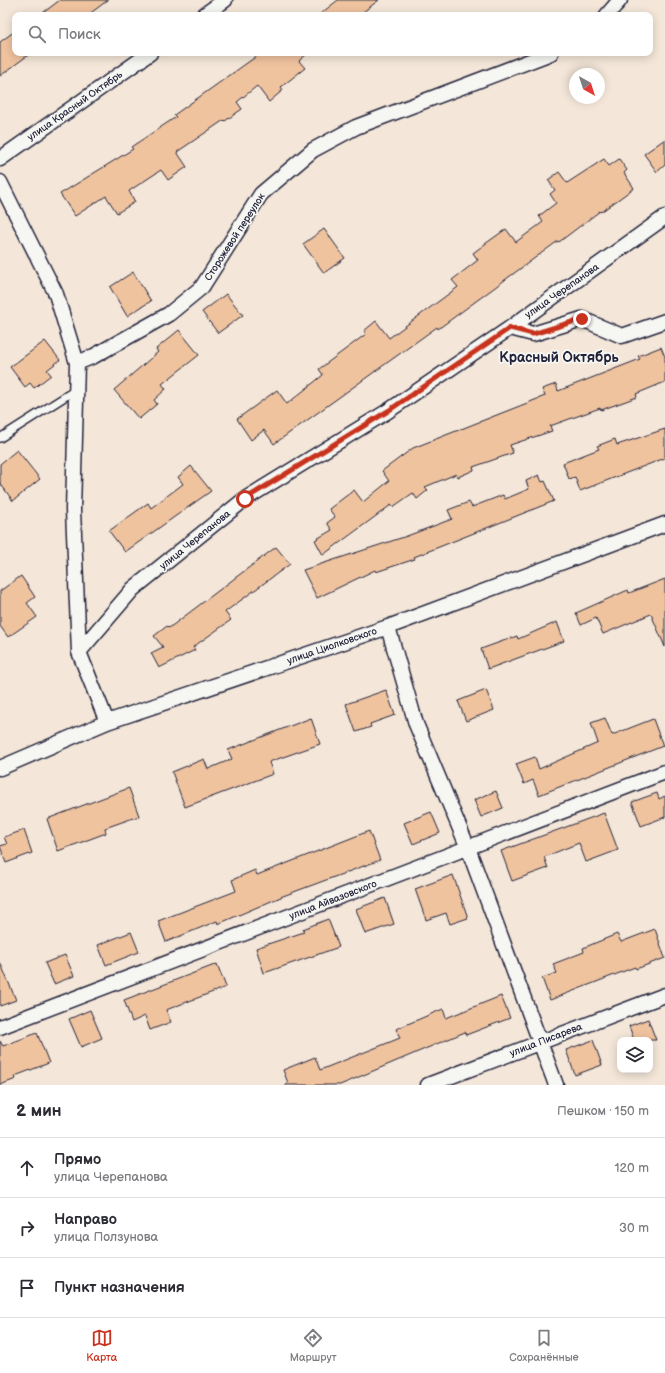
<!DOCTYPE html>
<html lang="ru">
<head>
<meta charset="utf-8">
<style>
  body { margin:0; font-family:"Balsamiq Sans",sans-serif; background:#f2f2f3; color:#2b2b33 }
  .controls { position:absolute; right:12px; bottom:12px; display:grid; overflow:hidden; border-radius:8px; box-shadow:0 2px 10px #0003 }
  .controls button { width:36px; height:36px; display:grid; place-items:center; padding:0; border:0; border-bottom:1px solid #e1e1e2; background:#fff; color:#2b2b33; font:20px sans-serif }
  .compass { position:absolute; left:569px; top:68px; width:36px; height:36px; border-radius:50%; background:#fff; box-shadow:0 2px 10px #0003; rotate:141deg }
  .stop { position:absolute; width:12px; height:12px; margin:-9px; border:3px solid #c8321e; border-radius:50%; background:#fff }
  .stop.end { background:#c8321e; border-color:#fff; box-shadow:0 1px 4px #0008 }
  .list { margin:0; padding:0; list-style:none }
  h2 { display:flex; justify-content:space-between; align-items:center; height:52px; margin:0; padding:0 16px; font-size:17px }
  h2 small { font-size:13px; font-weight:400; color:#7c7c81 }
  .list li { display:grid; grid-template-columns:26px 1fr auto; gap:12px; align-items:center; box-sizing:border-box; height:60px; padding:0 16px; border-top:1px solid #e1e1e2 }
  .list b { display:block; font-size:15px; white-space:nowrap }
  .list p { margin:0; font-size:13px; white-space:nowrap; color:#7c7c81 }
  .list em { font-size:13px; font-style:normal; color:#7c7c81 }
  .icon { flex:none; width:22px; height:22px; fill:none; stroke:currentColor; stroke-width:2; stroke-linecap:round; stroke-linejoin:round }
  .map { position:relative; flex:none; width:665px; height:1085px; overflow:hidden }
  .search { position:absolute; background:#fff; box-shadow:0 2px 10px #0003; left:12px; right:12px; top:12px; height:44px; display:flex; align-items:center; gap:10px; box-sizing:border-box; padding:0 14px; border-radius:8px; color:#7c7c81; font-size:15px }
  .sheet { height:232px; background:#fff }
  nav { display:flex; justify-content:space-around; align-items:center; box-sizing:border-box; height:56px; border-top:1px solid #e1e1e2; background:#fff; font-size:11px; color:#7c7c81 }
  nav a { display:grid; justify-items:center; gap:2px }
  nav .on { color:#c8321e }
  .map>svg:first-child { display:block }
  .building { fill:#f0c39f; stroke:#22223b }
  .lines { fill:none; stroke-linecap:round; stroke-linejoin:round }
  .service-casing { stroke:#22223b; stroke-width:10 }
  .minor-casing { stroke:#22223b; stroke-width:17 }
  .service { stroke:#f6f6f2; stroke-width:7 }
  .minor { stroke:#f6f6f2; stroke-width:14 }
  .route { stroke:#c8321e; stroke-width:5 }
  .labels { text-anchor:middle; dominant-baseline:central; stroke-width:3.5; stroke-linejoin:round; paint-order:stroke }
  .street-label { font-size:10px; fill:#22223b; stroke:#f6f6f2 }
  .district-label { font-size:14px; font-weight:bold; fill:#22223b; stroke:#f6f6f2 }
</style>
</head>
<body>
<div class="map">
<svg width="665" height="1085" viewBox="0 0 665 1085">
  <rect width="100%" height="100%" fill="#f4e7d9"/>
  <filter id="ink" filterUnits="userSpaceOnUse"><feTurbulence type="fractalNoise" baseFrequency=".025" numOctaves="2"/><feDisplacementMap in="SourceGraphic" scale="8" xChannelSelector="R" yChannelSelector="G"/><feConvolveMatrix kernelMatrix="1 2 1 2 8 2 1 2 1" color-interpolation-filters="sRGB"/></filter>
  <g filter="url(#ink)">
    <path class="building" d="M60,0H108L88,15H40Z
      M338,0H379L359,15H319Z
      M15,31V53H31L0,76V42Z
      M261,53H308L299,61L305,68L281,87L283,90L269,102L257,86L237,102L242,109L225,121L224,120L177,152L187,167L168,180L161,170L129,191L135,202L117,213L106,196L75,216L60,194L133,149L131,147L176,117L174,115Z
      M665,139V165L657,172L644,154Z
      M604,159L609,166L619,159L627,170L624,173L634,188L601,212L600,211L559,242L558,241L438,329L437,327L274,444L264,430L251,440L237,419L277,390L287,404L323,375L319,369L366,334L364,331L376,321L389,338L458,287L452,280L478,260L473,253L485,244L506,229L516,242L543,222L539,216L556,203L550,194L555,190L548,180L559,172L567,183Z
      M324,229L345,258L324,273L303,244Z
      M133,272L151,301L127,316L110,287Z
      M226,294L243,315L218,333L202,312Z
      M179,330L199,355L162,384L166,389L154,400L157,404L139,419L114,390L158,352L156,349Z
      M45,341L60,360L47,370L51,375L34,388L30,383L25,387L10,367Z
      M661,347L665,357V382L636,394L637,397L601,410L600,408L550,426L552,431L510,445L513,453L473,467L474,470L458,477L456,474L425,487L428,490L417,499L413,493L393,507L391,505L323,555L315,540L332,530L327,523L335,517L329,509L354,490L363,502L389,481L382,471L413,448L545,396L542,389L556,384L558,391L640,359L638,356Z
      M665,429V458L580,491L575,477L569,479L563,463L599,449L597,446L615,439L617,445Z
      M17,450L40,479L13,501L0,483V464Z
      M191,466L211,491L125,552L109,531L148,503L151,508L183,484L178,477Z
      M539,475L542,482L545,481L554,501L414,557L415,559L376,572L375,570L317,598L303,570L407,536L452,519L448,510L469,502L472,507L503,495L505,499L529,489L526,481Z
      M276,547L290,564L225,612L231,620L193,647L195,650L159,668L151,653L163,647L154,636L167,626L169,628Z
      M21,576L35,597L27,603L37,617L8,637L0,626V591Z
      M665,579V647L651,614L603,634L596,618L581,625L576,613L628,590L629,593Z
      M557,622L564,641L488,669L481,649L517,636L518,639Z
      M386,690L395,715L370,724L371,727L356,732L346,704Z
      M486,690L494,710L466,721L458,701Z
      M311,718L320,744L269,762L273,774L185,807L172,772L204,759L208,769L232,759L228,750Z
      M605,718L612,735L653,719L663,746L539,795L533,780L524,784L516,764L535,757L539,769L598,743L591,723Z
      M129,788L139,816L105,828L106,833L58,851L47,819Z
      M496,791L503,808L481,817L474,800Z
      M657,793L659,799L665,796V817L641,826L632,802Z
      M431,812L440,833L413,844L404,823Z
      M604,813L618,850L586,862L579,843L544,857L548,868L512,881L501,851Z
      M24,830L32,853L6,863L0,846L7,844L4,837Z
      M369,831L380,860L283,896L218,924L217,921L166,942L158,921L236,891L232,880L255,870L257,875Z
      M453,875L468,918L450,924L446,913L426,920L415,889Z
      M385,898L394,924L365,934L356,909Z
      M328,919L339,947L264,973L256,948L304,932L303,929Z
      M655,929L665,958L636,969L635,967L550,1000L542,978L557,973L553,964L584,952L583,948L617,934L621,942Z
      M131,932L139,952L106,965L98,945Z
      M65,955L74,976L54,984L45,963Z
      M0,962L16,1000L0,1006Z
      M217,964L226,987L166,1010L171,1022L150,1030L145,1016L132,1022L124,1000Z
      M501,996L510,1018L466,1035L465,1032L340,1085H285L288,1083L283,1070L315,1057L320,1070L400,1038L396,1029L443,1009L446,1018Z
      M90,1010L102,1038L81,1047L69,1019Z
      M648,1019L656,1040H634L629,1026Z
      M37,1033L49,1063L15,1076L16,1079L0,1085V1041L3,1046Z
      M593,1040L602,1065L575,1075L566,1050Z"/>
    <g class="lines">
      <g class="service-casing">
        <path id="service" d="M0,438L77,389"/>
      </g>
      <g class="minor-casing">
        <path id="minor" d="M204,15L225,0
          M607,15L620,0
          M0,159L150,53
          M0,182L56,294L77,363L73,510L79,652L107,722
          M510,328L533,334L582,319L622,336L665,321
          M77,363L94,356L169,314L202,287L261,194L313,150L356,127L551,53
          M388,627L416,724L468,848L556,1085
          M79,652L133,589L245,499L388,411L510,328L665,217
          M0,768L107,722L388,627L665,524
          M0,1027L665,772
          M428,1085L665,995"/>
      </g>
      <use href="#service" class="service"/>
      <use href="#minor" class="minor"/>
    </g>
  </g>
  <g class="lines" filter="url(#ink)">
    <path class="route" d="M245,499L388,411L510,328L533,334L582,319"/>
  </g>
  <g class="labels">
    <g class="street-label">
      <text transform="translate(75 106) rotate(-35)">улица Красный Октябрь</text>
      <text transform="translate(235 237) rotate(-57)">Сторожевой переулок</text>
      <text transform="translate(562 291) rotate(-35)">улица Черепанова</text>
      <text transform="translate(195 540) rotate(-39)">улица Черепанова</text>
      <text transform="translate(332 646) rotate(-19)">улица Циолковского</text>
      <text transform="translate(333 900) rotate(-21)">улица Айвазовского</text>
      <text transform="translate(546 1040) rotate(-21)">улица Писарева</text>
    </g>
    <g class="district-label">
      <text x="559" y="357">Красный Октябрь</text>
    </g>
  </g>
</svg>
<div class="controls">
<button><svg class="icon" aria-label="layers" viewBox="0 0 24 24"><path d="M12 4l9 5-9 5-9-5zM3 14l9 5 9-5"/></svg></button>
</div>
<svg class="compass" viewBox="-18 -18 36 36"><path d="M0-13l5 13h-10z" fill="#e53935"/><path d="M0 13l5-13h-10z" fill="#7c7c81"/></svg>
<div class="stop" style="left:245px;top:499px"></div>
<div class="stop end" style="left:582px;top:319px"></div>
<div class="search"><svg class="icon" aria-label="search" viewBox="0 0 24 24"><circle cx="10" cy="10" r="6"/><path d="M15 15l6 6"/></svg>Поиск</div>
</div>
<section class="sheet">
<h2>2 мин<small>Пешком · 150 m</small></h2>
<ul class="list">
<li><svg class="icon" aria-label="ahead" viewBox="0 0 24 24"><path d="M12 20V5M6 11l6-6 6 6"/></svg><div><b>Прямо</b><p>улица Черепанова</p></div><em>120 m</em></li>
<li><svg class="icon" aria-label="right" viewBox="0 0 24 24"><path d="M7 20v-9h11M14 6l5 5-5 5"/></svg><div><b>Направо</b><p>улица Ползунова</p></div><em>30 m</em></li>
<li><svg class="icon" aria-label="arrive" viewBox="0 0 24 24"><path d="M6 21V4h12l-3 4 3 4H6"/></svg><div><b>Пункт назначения</b></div></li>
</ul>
</section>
<nav>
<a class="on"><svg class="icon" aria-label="map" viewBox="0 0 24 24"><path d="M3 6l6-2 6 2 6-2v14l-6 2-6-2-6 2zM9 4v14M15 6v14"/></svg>Карта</a>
<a><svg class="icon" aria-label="directions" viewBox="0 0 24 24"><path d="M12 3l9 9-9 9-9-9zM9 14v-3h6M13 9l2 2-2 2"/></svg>Маршрут</a>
<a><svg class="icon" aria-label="saved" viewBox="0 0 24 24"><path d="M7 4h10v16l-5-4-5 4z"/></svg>Сохранённые</a>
</nav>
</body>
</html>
